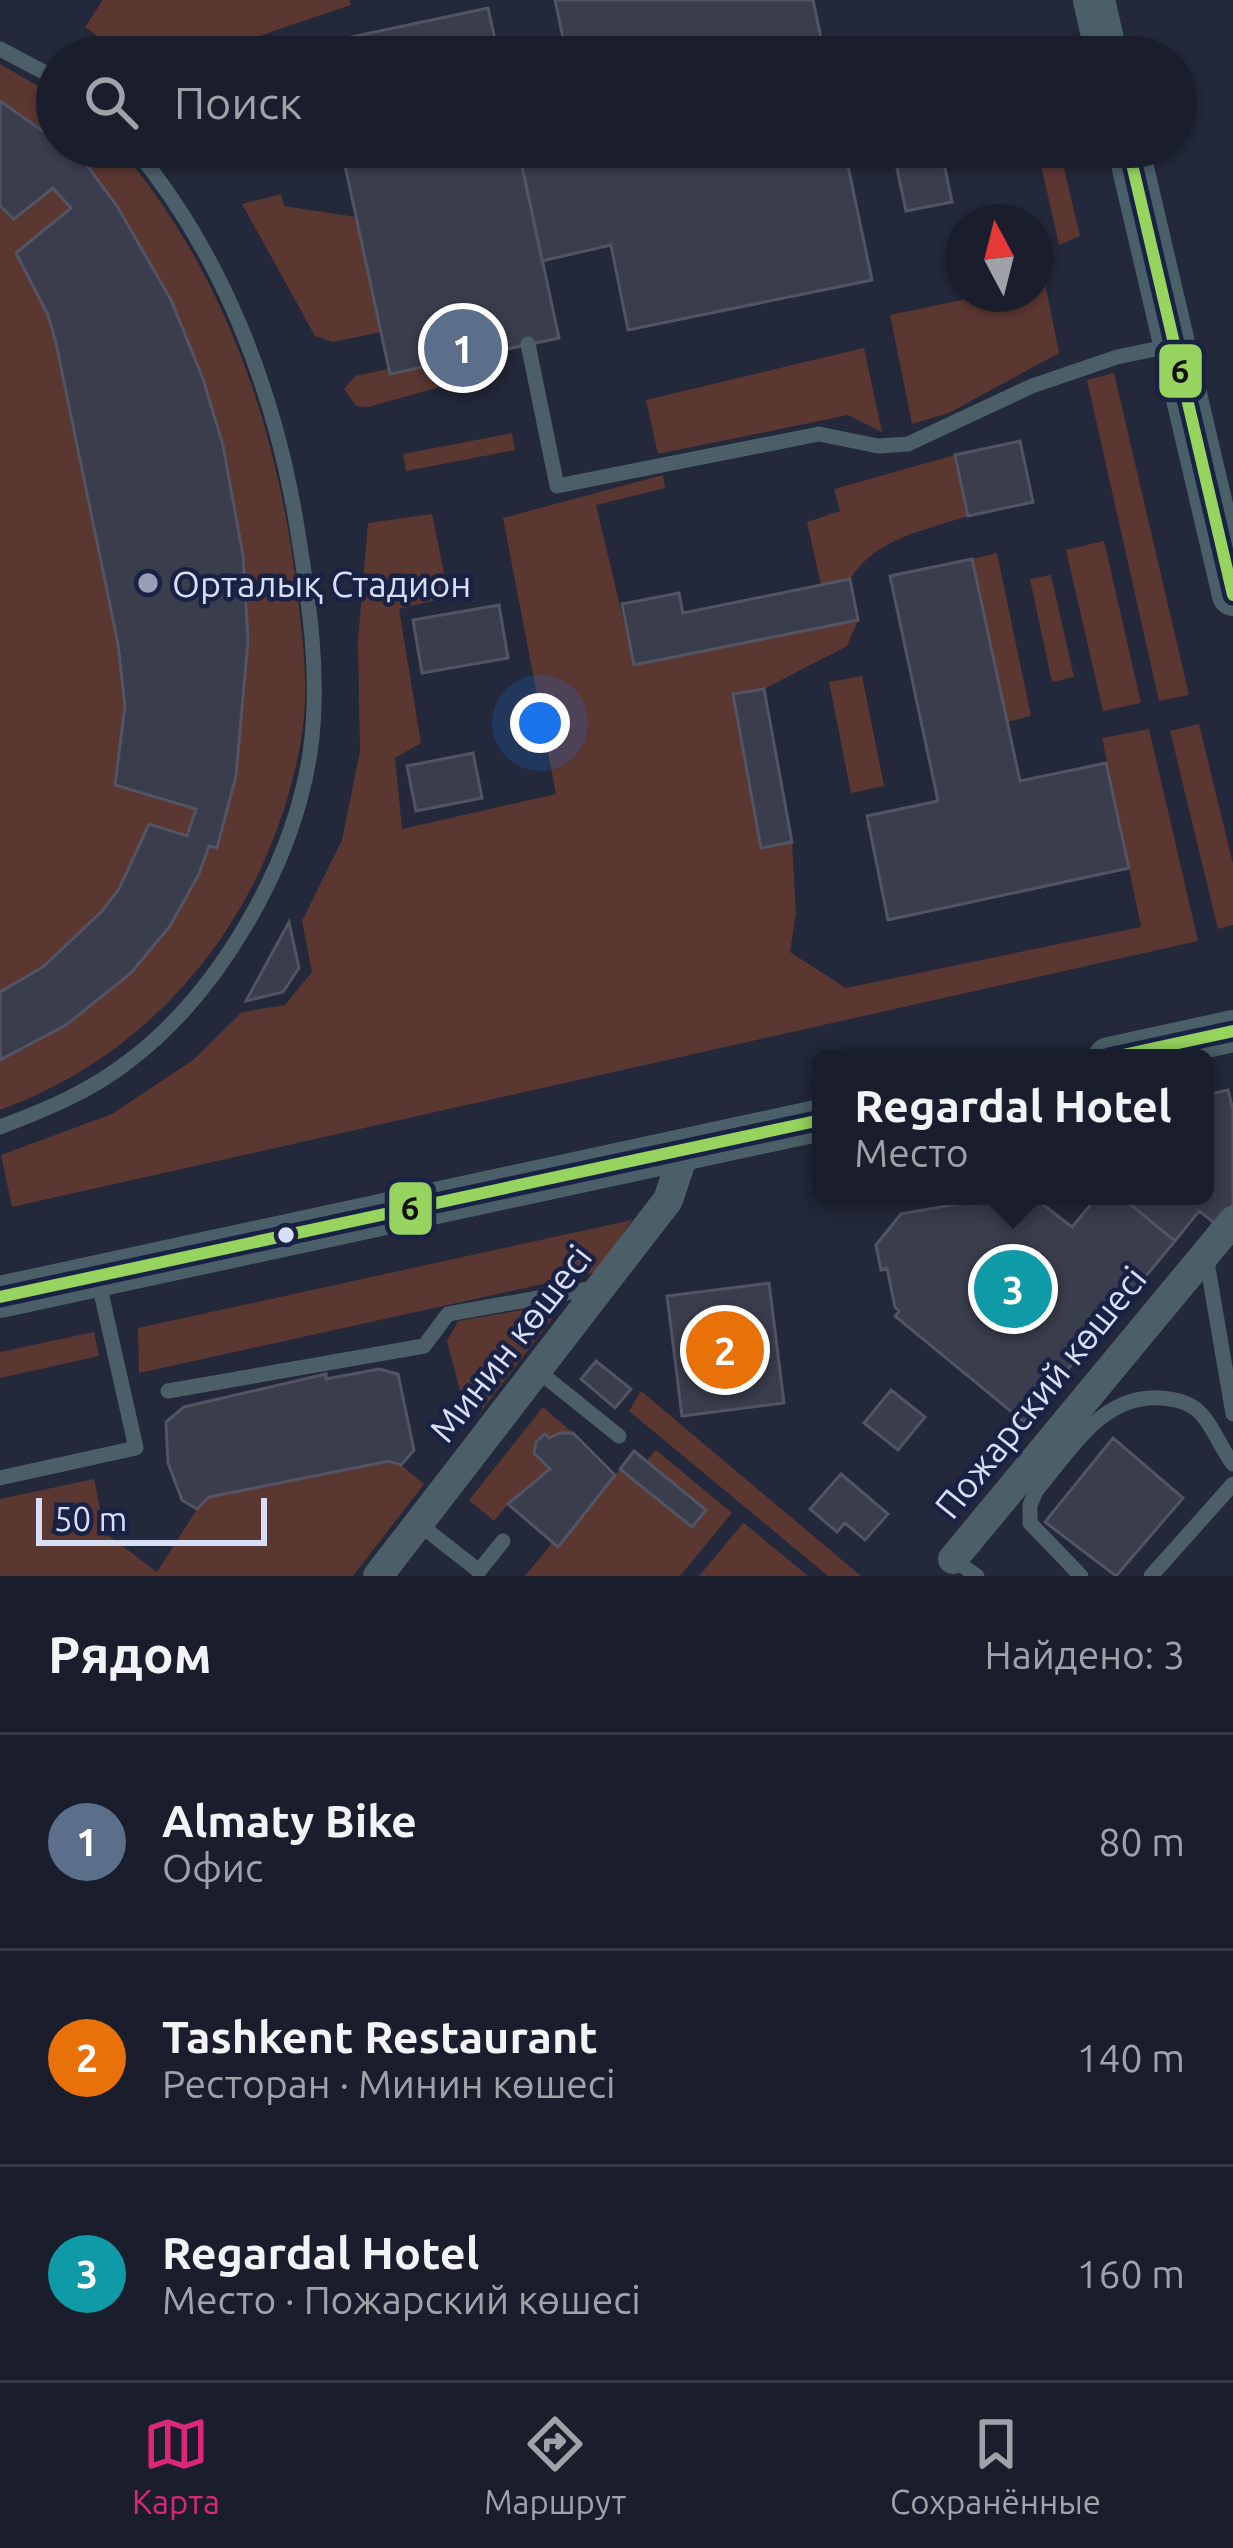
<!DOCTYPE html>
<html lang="ru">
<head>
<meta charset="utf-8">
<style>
  body { margin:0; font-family:Ubuntu,sans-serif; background:#232734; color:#f1f3f6 }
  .compass { position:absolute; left:945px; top:204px; width:108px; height:108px; border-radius:50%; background:#1a1e2c; box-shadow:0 3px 9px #0004; rotate:353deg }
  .scale { position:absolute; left:36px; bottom:30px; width:231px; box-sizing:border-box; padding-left:12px; border:6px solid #d7dff6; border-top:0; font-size:33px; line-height:42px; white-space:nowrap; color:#d7dff6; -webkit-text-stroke:9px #192244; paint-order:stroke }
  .you { position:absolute; left:540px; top:723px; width:42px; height:42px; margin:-30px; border:9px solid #fff; border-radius:50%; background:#1a73e8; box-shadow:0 0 0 18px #1a73e833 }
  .badge { display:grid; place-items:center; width:78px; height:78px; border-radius:50%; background:#db2777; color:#fff; font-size:39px; font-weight:700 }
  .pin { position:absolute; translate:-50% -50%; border:6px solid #fff; box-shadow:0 3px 12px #0006 }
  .popup { position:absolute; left:812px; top:1049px; width:402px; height:156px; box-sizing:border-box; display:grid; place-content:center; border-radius:18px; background:#1a1e2c; filter:drop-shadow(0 3px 9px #0005); font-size:39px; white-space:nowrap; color:#9fa2a9 }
  .popup b { font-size:45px; color:#f1f3f6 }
  .popup::after { content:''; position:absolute; left:50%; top:100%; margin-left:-24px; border:24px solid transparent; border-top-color:#1a1e2c }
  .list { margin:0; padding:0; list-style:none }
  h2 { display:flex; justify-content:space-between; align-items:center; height:156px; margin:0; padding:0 48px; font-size:51px }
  h2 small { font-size:39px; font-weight:400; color:#9fa2a9 }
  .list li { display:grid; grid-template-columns:78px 1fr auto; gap:36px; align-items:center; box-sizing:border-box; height:216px; padding:0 48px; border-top:3px solid #383c48 }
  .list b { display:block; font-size:45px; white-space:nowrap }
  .list p { margin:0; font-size:39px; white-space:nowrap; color:#9fa2a9 }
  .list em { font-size:39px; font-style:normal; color:#9fa2a9 }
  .icon { flex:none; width:66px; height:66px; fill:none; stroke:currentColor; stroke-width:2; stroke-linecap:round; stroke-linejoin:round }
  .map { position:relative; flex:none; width:1233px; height:1576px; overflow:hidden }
  .search { position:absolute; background:#1a1e2c; box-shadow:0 3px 9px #0004; left:36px; right:36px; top:36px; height:132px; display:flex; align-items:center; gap:30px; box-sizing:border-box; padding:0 42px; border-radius:66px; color:#9fa2a9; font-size:45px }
  .sheet { height:804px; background:#1a1e2c }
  nav { display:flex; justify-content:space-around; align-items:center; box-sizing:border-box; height:168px; border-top:3px solid #383c48; background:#1a1e2c; font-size:33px; color:#9fa2a9 }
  nav a { display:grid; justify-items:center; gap:6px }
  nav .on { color:#db2777 }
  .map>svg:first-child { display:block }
  .green { fill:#5b3732 }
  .building { fill:#3a3d4c; stroke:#525464; stroke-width:3 }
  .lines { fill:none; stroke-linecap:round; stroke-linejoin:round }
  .service { stroke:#4c5e67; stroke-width:15 }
  .minor { stroke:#4c5e67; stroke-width:30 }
  .secondary { stroke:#4a5f67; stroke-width:42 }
  .bus-1-casing { stroke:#192244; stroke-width:21 }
  .bus-1 { stroke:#96d35f; stroke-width:12 }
  .poi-dot { fill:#989fb4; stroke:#192244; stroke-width:4.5 }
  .bus-dot { fill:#d7dff6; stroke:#192244; stroke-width:4.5 }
  .labels { text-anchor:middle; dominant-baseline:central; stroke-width:9; stroke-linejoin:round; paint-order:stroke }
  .poi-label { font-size:36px; fill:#d7dff6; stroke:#192244; text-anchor:start }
  .street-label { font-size:36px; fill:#d7dff6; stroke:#192244 }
  .line-badge { stroke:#192244; stroke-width:4.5 }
  .pale-badge-label { font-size:33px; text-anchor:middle; font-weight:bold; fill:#111 }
</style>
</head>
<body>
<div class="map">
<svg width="1233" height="1576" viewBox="0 0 1233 1576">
  <rect width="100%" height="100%" fill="#23283a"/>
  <path class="green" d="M103,0H349L351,5L197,57H128L85,27Z
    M0,64L57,97V147L119,148C229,277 281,439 299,606C304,650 309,697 301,741C271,909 162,1051 0,1110Z
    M1037,147H1059L1080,236L1059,245Z
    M281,194L284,206L356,217L381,332L333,342L315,336L242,204Z
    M1045,283L1059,353L949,413L912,424L890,315L991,294H1035V285Z
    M864,348L882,432L848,415L658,454L646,400Z
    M504,349L496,368L487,374L368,407L356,406L344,389L355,376L389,369L391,374Z
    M1114,373L1189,695L1159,701L1087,380Z
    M512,433L515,450L406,471L403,454Z
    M955,455L968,516C923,531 876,538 850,579L821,585L807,522L840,511L834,489Z
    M663,475L665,488L596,505L634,665L858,620L847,646L764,689L733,695L761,847L792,842L796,913L790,952L846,988L1141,927L1102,738L1149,729L1198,941L12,1207L1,1155L112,1114L193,1060L242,1012L285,1005L312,972L302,921L342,840L360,751L358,640L368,523L432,514L449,597L399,609L421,743L395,758L402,829L556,794L503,518Z
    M1104,541L1141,703L1103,711L1066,550Z
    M997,553L1031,716L1007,722L972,559Z
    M1051,575L1074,677L1052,682L1030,579Z
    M862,676L884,786L851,793L829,682Z
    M1199,724L1233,864V925L1218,929L1170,731Z
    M632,1220L597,1272L139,1373L138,1328Z
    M539,1307L552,1319L482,1410L461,1394L447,1341L458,1321Z
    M94,1332L99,1356L0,1378V1352Z
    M641,1391L861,1576H828L629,1411Z
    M543,1407L573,1433L536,1442L534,1453L550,1469L508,1504L494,1521L469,1500Z
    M656,1450L732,1513L680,1576H525L552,1543L558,1546L620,1469L693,1526L705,1510L646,1461Z
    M389,1461L401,1465L424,1484L353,1576H0V1499L94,1479L105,1533L157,1572L197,1509L209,1497Z
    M743,1523H744L808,1576H699Z"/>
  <path class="building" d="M555,0H813L825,57H567Z
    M488,8L499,57H322L319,44Z
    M0,101L57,141V147H72L80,156L117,206L171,300L203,379L223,445L243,556L248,640L236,776L217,848L209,846L199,874L170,926L131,973L66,1025L0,1060V992L43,967L102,911L119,889L149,824L187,836L196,809L115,785L125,706L118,644L56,343L48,315L16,253L71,208L53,188L14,219L0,206Z
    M236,147H307L287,163L271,166L257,163Z
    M341,147H518L559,338L390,374Z
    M518,147H844L872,280L628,330L611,245L542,261Z
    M942,154L952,202L906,211L896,164Z
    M1020,441L1033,502L968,516L955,455Z
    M972,559L1020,781L1106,763L1129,868L888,920L867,816L938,801L890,576Z
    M850,579L858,620L634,665L622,604L679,593L683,613Z
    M499,605L508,658L422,673L413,620Z
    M764,689L792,842L761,848L733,694Z
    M473,753L482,798L416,811L407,766Z
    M289,922L299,968L283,992L246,1001Z
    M1228,1090L1233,1110V1205L1216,1224L1199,1211L1175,1241L1120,1196H1205V1095Z
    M1004,1196H1032L1072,1227L1098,1196H1120L1175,1241L1024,1422L895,1316L899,1311L895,1307L887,1268L881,1270L876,1245L901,1214Z
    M769,1283L784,1403L682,1416L667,1296Z
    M596,1361L631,1389L615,1408L581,1379Z
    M379,1369L398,1374L414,1450L401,1465L389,1461L209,1497L197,1509L182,1500L168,1463L166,1422L184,1407L326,1374V1379Z
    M891,1390L925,1417L898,1450L864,1423Z
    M560,1433H573L615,1475L558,1547L508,1504L550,1469L534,1453L536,1442L545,1434L549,1438Z
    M1113,1438L1183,1498L1116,1576L1045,1522Z
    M634,1451L706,1510L692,1527L620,1469Z
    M841,1474L888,1514L865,1540L845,1523L837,1532L810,1509Z"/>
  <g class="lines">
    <path class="service" d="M0,49L57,79
      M528,344L557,486L819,434L878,446L908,444L1032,386L1117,357L1170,346
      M0,1127C45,1110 91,1091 129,1061C219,993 293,865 310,753C321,679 309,600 297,527C275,391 222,253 133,147
      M1206,1256L1233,1414
      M538,1371L619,1436
      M168,1391L424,1346L448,1314L594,1288
      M0,1478L136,1448L98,1279
      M419,1524L479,1571L503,1541
      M953,1559L977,1576
      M1081,1576L1030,1523V1505L1036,1491C1068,1454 1097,1401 1150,1398C1165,1397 1184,1400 1196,1409C1212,1422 1220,1448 1233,1464
      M1151,1576L1233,1484"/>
    <path class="minor" d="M953,1559L1233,1221
      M378,1576L668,1200L685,1149"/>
    <path class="secondary" d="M1094,0L1107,57
      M1128,147L1233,595
      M1109,1058L1233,1031
      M0,1297L821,1120"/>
    <g class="bus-1-casing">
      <path id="bus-1" d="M1128,147L1233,595
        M1109,1058L1233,1031
        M0,1297L821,1120"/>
    </g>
    <use href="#bus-1" class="bus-1"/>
  </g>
  <circle class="poi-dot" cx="148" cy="583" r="12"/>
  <circle class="bus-dot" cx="286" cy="1235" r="10"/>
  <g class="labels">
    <g class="poi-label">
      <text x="172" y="583">Орталық Стадион</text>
    </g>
    <g class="street-label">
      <text transform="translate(510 1343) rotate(-52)">Минин көшесі</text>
      <text transform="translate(1040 1392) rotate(-51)">Пожарский көшесі</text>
    </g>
  </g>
  <g class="line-badge">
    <rect x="1157" y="342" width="47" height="58" rx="12" fill="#96d35f"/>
    <rect x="387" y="1180" width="47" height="57" rx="12" fill="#96d35f"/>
  </g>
  <g class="pale-badge-label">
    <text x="1180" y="383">6</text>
    <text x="410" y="1220">6</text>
  </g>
</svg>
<svg class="compass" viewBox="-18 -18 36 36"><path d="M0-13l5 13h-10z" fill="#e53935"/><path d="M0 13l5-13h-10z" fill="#9fa2a9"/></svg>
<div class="scale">50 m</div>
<div class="you"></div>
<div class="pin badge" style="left:463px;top:348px;background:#5c6f8a">1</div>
<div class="pin badge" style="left:725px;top:1350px;background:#e8710a">2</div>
<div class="pin badge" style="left:1013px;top:1289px;background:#0f9aa8">3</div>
<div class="popup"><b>Regardal Hotel</b>Место</div>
<div class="search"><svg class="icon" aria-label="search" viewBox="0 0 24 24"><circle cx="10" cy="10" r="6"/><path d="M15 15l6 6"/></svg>Поиск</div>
</div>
<section class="sheet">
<h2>Рядом<small>Найдено: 3</small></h2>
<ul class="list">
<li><span class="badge" style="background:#5c6f8a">1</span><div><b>Almaty Bike</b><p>Офис</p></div><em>80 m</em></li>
<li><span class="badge" style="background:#e8710a">2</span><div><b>Tashkent Restaurant</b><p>Ресторан · Минин көшесі</p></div><em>140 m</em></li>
<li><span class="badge" style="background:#0f9aa8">3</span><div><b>Regardal Hotel</b><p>Место · Пожарский көшесі</p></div><em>160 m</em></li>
</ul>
</section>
<nav>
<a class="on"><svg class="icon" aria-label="map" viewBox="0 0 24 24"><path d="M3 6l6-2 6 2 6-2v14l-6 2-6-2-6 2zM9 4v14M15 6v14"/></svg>Карта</a>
<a><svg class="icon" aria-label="directions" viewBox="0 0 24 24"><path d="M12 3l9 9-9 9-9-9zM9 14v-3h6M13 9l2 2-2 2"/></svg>Маршрут</a>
<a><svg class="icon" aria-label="saved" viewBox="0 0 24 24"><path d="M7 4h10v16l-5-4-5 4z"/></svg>Сохранённые</a>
</nav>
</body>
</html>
